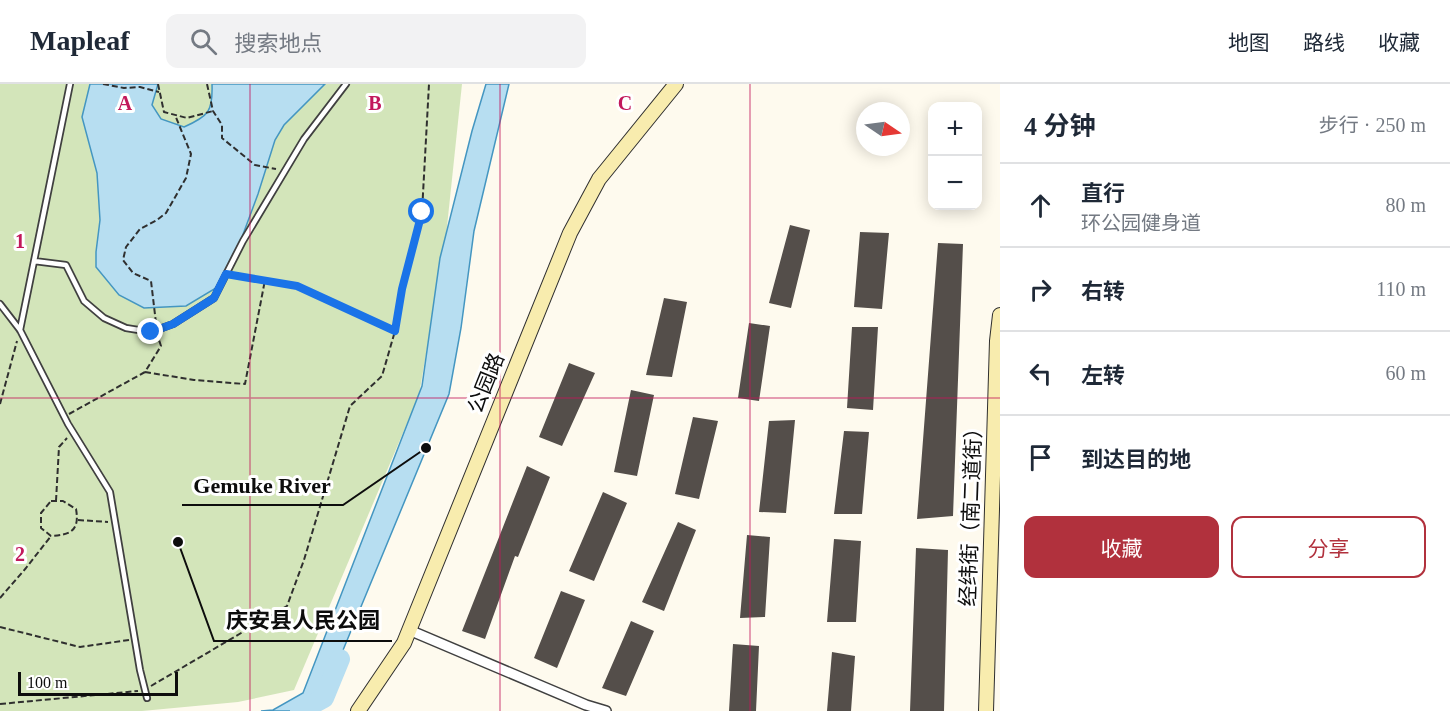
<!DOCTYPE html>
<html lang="zh">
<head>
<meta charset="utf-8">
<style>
  body { margin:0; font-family:"Times New Roman","Noto Sans SC",serif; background:#f2f2f3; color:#1f2937 }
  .controls { position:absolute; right:18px; top:18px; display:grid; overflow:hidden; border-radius:12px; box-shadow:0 3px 15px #0003 }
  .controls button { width:54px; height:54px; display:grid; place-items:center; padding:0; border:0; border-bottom:2px solid #e0e1e3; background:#fff; color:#1f2937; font:30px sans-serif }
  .compass { position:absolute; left:856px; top:18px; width:54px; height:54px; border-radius:50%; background:#fff; box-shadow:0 3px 15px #0003; rotate:103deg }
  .scale { position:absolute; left:18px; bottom:15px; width:160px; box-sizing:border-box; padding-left:6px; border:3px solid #0d0d0d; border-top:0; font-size:16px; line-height:21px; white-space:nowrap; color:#0d0d0d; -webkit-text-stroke:4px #fff; paint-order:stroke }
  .stop { position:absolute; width:18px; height:18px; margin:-14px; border:4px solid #1a73e8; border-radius:50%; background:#fff }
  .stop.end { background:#1a73e8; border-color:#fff; box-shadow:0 2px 6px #0008 }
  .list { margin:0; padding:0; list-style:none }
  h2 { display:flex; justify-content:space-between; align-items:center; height:78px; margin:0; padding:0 24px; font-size:26px }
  h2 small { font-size:20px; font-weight:400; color:#747a83 }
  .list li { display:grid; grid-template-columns:39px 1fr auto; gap:18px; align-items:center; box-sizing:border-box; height:84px; padding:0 24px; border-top:2px solid #e0e1e3 }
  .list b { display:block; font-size:22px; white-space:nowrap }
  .list p { margin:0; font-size:20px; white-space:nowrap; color:#747a83 }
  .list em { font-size:20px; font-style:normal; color:#747a83 }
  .actions { display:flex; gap:12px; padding:18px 24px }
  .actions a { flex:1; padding:14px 0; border:2px solid #b1313d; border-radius:12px; text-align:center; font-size:21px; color:#b1313d }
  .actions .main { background:#b1313d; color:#fff }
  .icon { flex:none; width:33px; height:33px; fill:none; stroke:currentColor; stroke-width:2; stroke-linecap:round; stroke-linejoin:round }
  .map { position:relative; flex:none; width:1000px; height:627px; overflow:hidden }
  header { display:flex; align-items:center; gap:36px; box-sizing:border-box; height:84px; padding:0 30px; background:#fff; border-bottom:2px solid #e0e1e3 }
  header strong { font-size:28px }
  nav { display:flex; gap:33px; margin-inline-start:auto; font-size:21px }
  .search { width:420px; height:54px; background:#f2f2f3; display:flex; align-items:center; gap:15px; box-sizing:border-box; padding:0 21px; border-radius:12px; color:#747a83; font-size:22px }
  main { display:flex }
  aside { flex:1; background:#fff }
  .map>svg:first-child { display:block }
  .green { fill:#d3e5ba }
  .water { fill:#b7def1; stroke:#4496c1; stroke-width:1.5 }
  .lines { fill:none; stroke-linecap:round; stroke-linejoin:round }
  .river { stroke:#b7def1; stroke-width:20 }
  .building { fill:#544e4a }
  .lane-casing { stroke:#404040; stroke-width:8 }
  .street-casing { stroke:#404040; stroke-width:12 }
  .secondary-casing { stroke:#2f2f2f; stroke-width:16 }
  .path { stroke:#2f2f2f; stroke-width:2; stroke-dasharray:6 3; stroke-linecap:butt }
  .lane { stroke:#fff; stroke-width:4.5 }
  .street { stroke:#fff; stroke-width:9 }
  .secondary { stroke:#f8ecae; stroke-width:14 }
  .route { stroke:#1a73e8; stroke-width:8 }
  .grid { fill:none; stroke:#c2185b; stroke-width:1.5; stroke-opacity:0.55 }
  .labels { text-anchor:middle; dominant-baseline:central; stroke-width:6; stroke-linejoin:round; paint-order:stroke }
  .street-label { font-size:21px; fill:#0d0d0d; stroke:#fff }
  .grid-label { font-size:20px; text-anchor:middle; font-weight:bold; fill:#c2185b; stroke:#fff; stroke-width:6; stroke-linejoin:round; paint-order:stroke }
  .leader { fill:none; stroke:#0d0d0d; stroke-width:2 }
  .callout-dot { fill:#0d0d0d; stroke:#fff; stroke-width:2 }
  .callout-label { font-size:22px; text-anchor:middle; font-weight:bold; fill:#0d0d0d; stroke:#fff; stroke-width:6; stroke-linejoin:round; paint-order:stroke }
</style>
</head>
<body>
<header>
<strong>Mapleaf</strong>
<div class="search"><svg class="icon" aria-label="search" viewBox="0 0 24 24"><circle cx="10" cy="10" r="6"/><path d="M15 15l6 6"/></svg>搜索地点</div>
<nav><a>地图</a><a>路线</a><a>收藏</a></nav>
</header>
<main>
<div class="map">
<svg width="1000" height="627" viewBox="0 0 1000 627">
  <rect width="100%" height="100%" fill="#fefaee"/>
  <path class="green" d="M0,0H462L446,152L419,311L294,606L238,618L142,627H0Z"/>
  <path class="water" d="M90,0H158L152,21L161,35L184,43C209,32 213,27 212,0H325L284,41L275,56L258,110L235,172L216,204L186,222L144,224L119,211L96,183V168L100,136L97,89L82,33Z
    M486,0H509L474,147L461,244L449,310L329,600L315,627H261L273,626L303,609L422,302L440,174L472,47Z"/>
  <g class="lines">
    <path class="river" d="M300,627L324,614L340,575"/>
  </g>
  <path class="building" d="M790,141L810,146L791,224L769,219Z
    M860,148L889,149L882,225L854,223Z
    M938,159L963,160L953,432L917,435Z
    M664,214L687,218L672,293L646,291Z
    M749,239L770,242L759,317L738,314Z
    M852,243H878L873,326L847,324Z
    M569,279L595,289L562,362L539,353Z
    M631,306L654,311L637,392L614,388Z
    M693,333L718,337L699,415L675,410Z
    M795,336L786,429L759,428L769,337Z
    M844,347L869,348L862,430H834Z
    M527,382L550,393L518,473L515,472L485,555L462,547Z
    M603,408L627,419L594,497L569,487Z
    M678,438L696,446L664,527L642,518Z
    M747,451L770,453L765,533L740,534Z
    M834,455L861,457L856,538H827Z
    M916,464L948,466L944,627H910Z
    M561,507L585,516L557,584L534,574Z
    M631,537L654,547L626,612L602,604Z
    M733,560L759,562L756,627H729Z
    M832,568L855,572L851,627H827Z"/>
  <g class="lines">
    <g class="lane-casing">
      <path id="lane" d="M34,177L66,181L84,217L104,234L126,244L151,248L173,240L214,214L243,157L304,55L346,0
        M0,220L20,246L68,340L110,408L140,586L147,614
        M20,246L70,0"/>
    </g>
    <g class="street-casing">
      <path id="street" d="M409,546L586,621L606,627"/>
    </g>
    <g class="secondary-casing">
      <path id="secondary" d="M358,627L404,559L570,149L599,95L676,0
        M986,627L997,257L1000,231"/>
    </g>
    <path class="path" d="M103,0L124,4L140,3L159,8
      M158,0L164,28L187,34L213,27
      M207,0L213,27L222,41V54L255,81L276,85
      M265,196L297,202L395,247
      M156,239L151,197L133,189L123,176L126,163L140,145L157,136L166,129L186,94L191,70L175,31
      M145,288L194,296L245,300L265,196L235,191
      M0,320L17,257
      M69,330L145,288L161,262L158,253
      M51,417H63L76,425C80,447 70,451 51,452L41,444V429Z
      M56,417L59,363L67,354
      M78,436L108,438
      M0,514L26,484L51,452
      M0,543L80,563L129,556
      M151,602L287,522L304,476L350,322L382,292L395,247L402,205L422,128L429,0
      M0,620L138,607"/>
    <use href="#lane" class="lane"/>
    <use href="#street" class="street"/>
    <use href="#secondary" class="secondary"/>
  </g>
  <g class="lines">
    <path class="route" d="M151,248L173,240L214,214L226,190L297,202L395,247L402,205L422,128"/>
  </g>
  <path class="grid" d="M250,0V627M500,0V627M750,0V627M0,314H1000"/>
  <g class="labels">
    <g class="street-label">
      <text transform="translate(486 299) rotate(-68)">公园路</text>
      <text transform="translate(971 428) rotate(-88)">经纬街（南二道街）</text>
    </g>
  </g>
  <g class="grid-label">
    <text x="125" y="26">A</text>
    <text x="375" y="26">B</text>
    <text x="625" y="26">C</text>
    <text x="20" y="164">1</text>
    <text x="20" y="477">2</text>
  </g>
  <path class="leader" d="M426 364L343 421H182M178 458L214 557H392"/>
  <g class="callout-dot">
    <circle cx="426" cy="364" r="6"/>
    <circle cx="178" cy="458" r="6"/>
  </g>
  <g class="callout-label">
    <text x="262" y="409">Gemuke River</text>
    <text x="303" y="544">庆安县人民公园</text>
  </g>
</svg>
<div class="controls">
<button>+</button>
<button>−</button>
</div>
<svg class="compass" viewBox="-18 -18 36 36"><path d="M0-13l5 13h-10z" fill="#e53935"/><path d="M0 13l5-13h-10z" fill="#747a83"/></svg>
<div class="scale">100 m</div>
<div class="stop" style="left:422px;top:128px"></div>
<div class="stop end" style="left:151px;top:248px"></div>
</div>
<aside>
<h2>4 分钟<small>步行 · 250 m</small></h2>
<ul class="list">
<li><svg class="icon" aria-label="ahead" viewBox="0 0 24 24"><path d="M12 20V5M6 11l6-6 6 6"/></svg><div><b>直行</b><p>环公园健身道</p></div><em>80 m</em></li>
<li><svg class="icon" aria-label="right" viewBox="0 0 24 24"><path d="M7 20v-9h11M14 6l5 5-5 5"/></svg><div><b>右转</b></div><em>110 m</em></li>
<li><svg class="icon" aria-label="left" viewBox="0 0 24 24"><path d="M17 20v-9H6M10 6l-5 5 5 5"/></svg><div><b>左转</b></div><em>60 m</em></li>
<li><svg class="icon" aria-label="arrive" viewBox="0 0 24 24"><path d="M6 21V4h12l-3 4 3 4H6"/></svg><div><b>到达目的地</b></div></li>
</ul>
<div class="actions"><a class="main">收藏</a><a>分享</a></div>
</aside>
</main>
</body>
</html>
